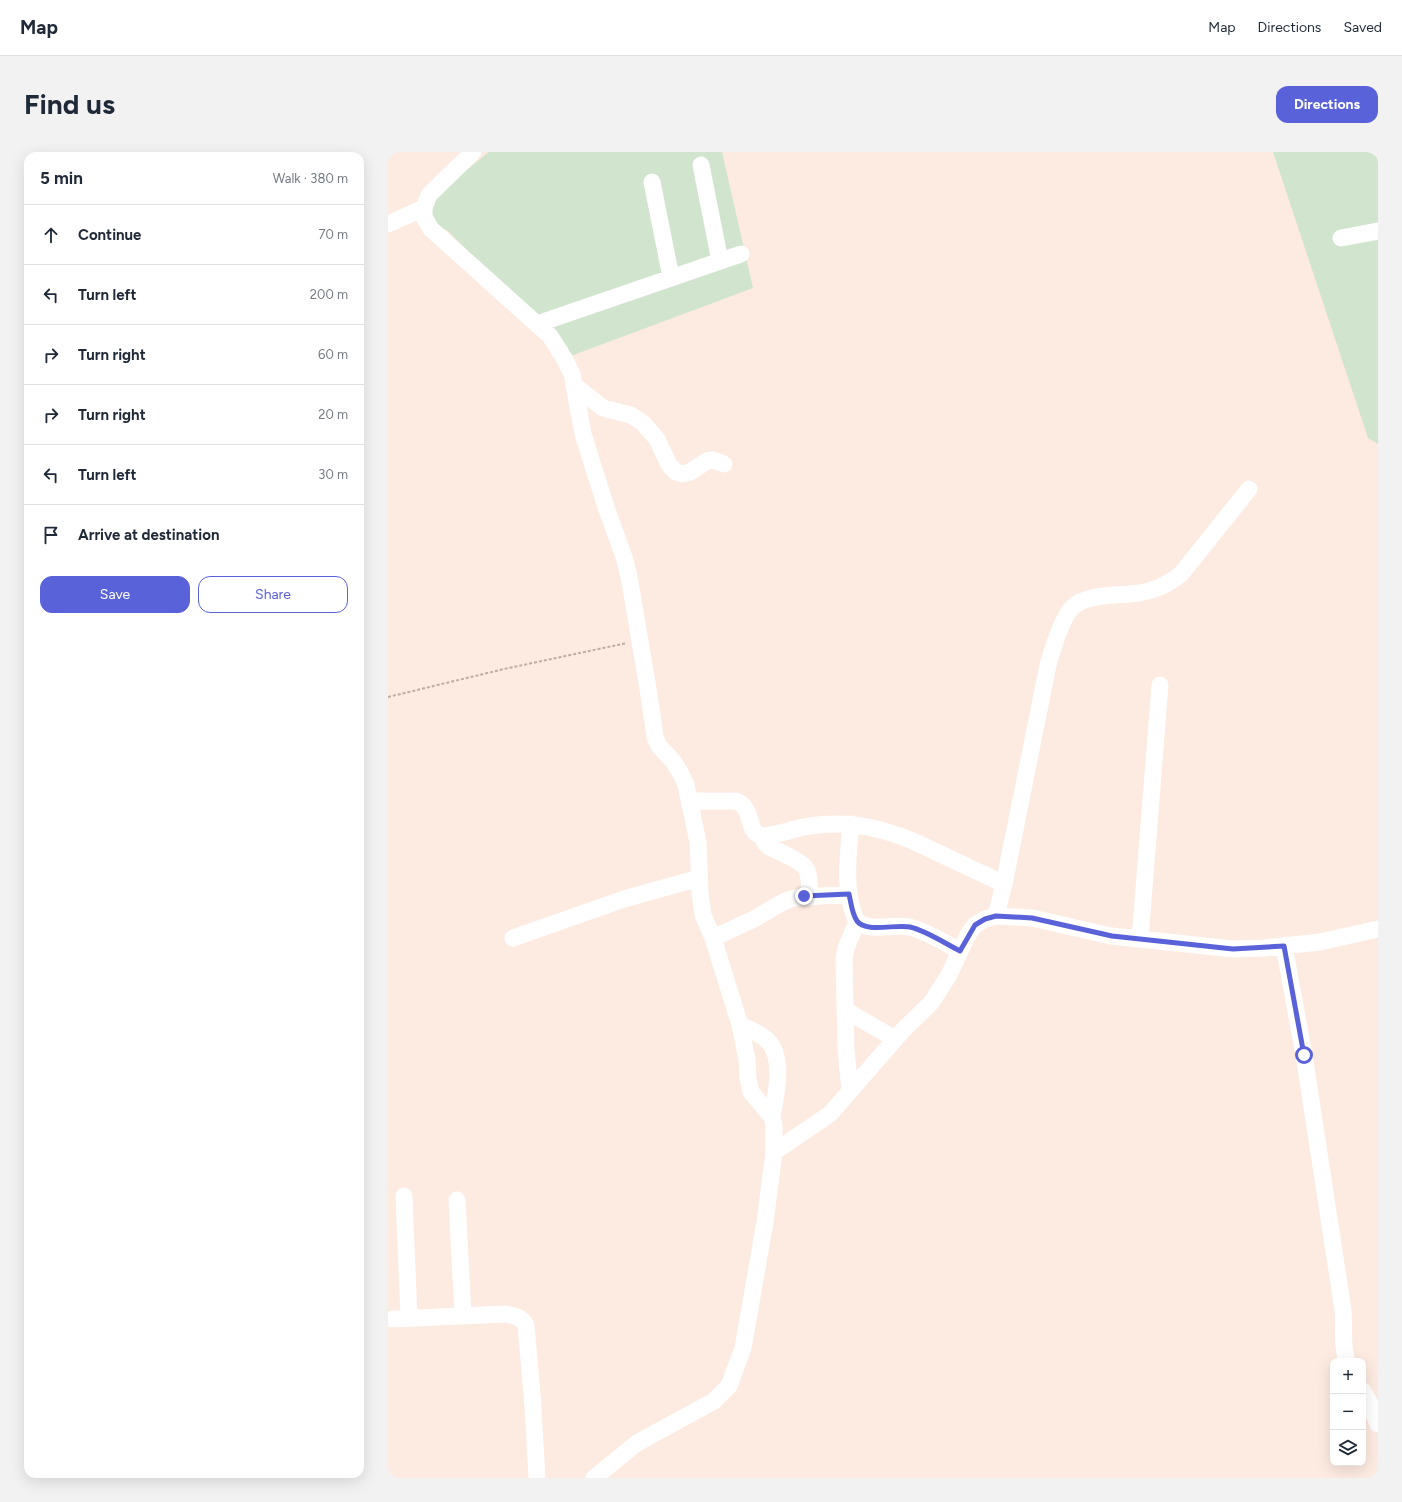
<!DOCTYPE html>
<html lang="en">
<head>
<meta charset="utf-8">
<style>
  body { margin:0; font-family:Figtree,sans-serif; background:#f2f2f3; color:#1f2937 }
  .controls { position:absolute; right:12px; bottom:12px; display:grid; overflow:hidden; border-radius:8px; box-shadow:0 4px 16px #0002 }
  .controls button { width:36px; height:36px; display:grid; place-items:center; padding:0; border:0; border-bottom:1px solid #e0e1e3; background:#fff; color:#1f2937; font:20px sans-serif }
  .stop { position:absolute; width:12px; height:12px; margin:-9px; border:3px solid #5a62da; border-radius:50%; background:#fff }
  .stop.end { background:#5a62da; border-color:#fff; box-shadow:0 1px 4px #0008 }
  .list { margin:0; padding:0; list-style:none }
  h2 { display:flex; justify-content:space-between; align-items:center; height:52px; margin:0; padding:0 16px; font-size:17px }
  h2 small { font-size:13px; font-weight:400; color:#747a83 }
  .list li { display:grid; grid-template-columns:26px 1fr auto; gap:12px; align-items:center; box-sizing:border-box; height:60px; padding:0 16px; border-top:1px solid #e0e1e3 }
  .list b { display:block; font-size:15px; white-space:nowrap }
  .list em { font-size:13px; font-style:normal; color:#747a83 }
  .actions { display:flex; gap:8px; padding:12px 16px }
  .actions a { flex:1; padding:9px 0; border:1px solid #5a62da; border-radius:12px; text-align:center; font-size:14px; color:#5a62da }
  .actions .main { background:#5a62da; color:#fff }
  .icon { flex:none; width:22px; height:22px; fill:none; stroke:currentColor; stroke-width:2; stroke-linecap:round; stroke-linejoin:round }
  .map { position:relative; flex:none; width:990px; height:1326px; overflow:hidden; border-radius:12px }
  header { display:flex; align-items:center; gap:24px; box-sizing:border-box; height:56px; padding:0 20px; background:#fff; border-bottom:1px solid #e0e1e3 }
  header strong { font-size:19px }
  nav { display:flex; gap:22px; margin-inline-start:auto; font-size:14px }
  .intro { display:flex; align-items:center; justify-content:space-between; box-sizing:border-box; height:96px; padding:0 24px }
  h1 { margin:0; font-size:28px }
  .button { padding:10px 18px; border-radius:12px; background:#5a62da; color:#fff; font-size:14px; font-weight:700 }
  main { display:flex; gap:24px; padding:0 24px }
  aside { flex:1; background:#fff; border-radius:12px; box-shadow:0 4px 16px #0002 }
  .map>svg:first-child { display:block }
  .green { fill:#d1e4ce }
  .lines { fill:none; stroke-linecap:round; stroke-linejoin:round }
  .path { stroke:#beada5; stroke-width:2; stroke-dasharray:3 2; stroke-linecap:butt }
  .minor { stroke:#fff; stroke-width:17 }
  .route { stroke:#5a62da; stroke-width:5 }
</style>
</head>
<body>
<header>
<strong>Map</strong>
<nav><a>Map</a><a>Directions</a><a>Saved</a></nav>
</header>
<div class="intro"><h1>Find us</h1><a class="button">Directions</a></div>
<main>
<aside>
<h2>5 min<small>Walk · 380 m</small></h2>
<ul class="list">
<li><svg class="icon" aria-label="ahead" viewBox="0 0 24 24"><path d="M12 20V5M6 11l6-6 6 6"/></svg><div><b>Continue</b></div><em>70 m</em></li>
<li><svg class="icon" aria-label="left" viewBox="0 0 24 24"><path d="M17 20v-9H6M10 6l-5 5 5 5"/></svg><div><b>Turn left</b></div><em>200 m</em></li>
<li><svg class="icon" aria-label="right" viewBox="0 0 24 24"><path d="M7 20v-9h11M14 6l5 5-5 5"/></svg><div><b>Turn right</b></div><em>60 m</em></li>
<li><svg class="icon" aria-label="right" viewBox="0 0 24 24"><path d="M7 20v-9h11M14 6l5 5-5 5"/></svg><div><b>Turn right</b></div><em>20 m</em></li>
<li><svg class="icon" aria-label="left" viewBox="0 0 24 24"><path d="M17 20v-9H6M10 6l-5 5 5 5"/></svg><div><b>Turn left</b></div><em>30 m</em></li>
<li><svg class="icon" aria-label="arrive" viewBox="0 0 24 24"><path d="M6 21V4h12l-3 4 3 4H6"/></svg><div><b>Arrive at destination</b></div></li>
</ul>
<div class="actions"><a class="main">Save</a><a>Share</a></div>
</aside>
<div class="map">
<svg width="990" height="1326" viewBox="0 0 990 1326">
  <rect width="100%" height="100%" fill="#fdeae0"/>
  <path class="green" d="M101,0H334L365,136L180,205L139,159L60,79L46,72L42,55L49,42Z
    M885,0H990V292L980,286Z"/>
  <g class="lines">
    <path class="path" d="M0,545L116,517L239,491"/>
    <path class="minor" d="M85,0L41,43L36,56V65L43,77L162,184L176,206L184,222L195,282L218,355L237,408L242,430L261,543L267,585L271,594L285,609L293,622L298,633L310,690L312,741L315,763L325,786L352,873L359,907L360,927L363,940L384,965L386,972V1000
      M313,13L332,109
      M264,30L283,125
      M0,72L36,56
      M953,86L990,79
      M149,172L353,102
      M187,234L215,256L243,263L255,271L269,287L281,313L288,320L294,322L302,320L319,309L325,308L336,312
      M301,649H348C367,656 357,680 374,684C391,683 406,676 422,674C458,668 492,675 525,689L616,732
      M463,672C460,705 455,740 469,770C485,780 504,772 521,775C539,779 556,791 572,799
      M374,684L377,691L381,695C391,700 415,709 419,718C422,726 421,736 422,744
      M608,764L616,732L660,513C664,499 674,464 685,455C700,441 732,444 752,441C769,438 781,432 793,422L861,337
      M125,786L236,747L311,726
      M325,786L366,767L395,750L406,746L461,742
      M752,787L772,533
      M896,794L916,903L955,1158C957,1175 953,1192 959,1209
      M457,858L507,887
      M352,873C361,877 372,881 379,888C397,904 388,944 384,965
      M462,939L458,897L456,806L458,796L469,770
      M16,1044L21,1166
      M69,1048L75,1164
      M5,1167L117,1162C127,1164 132,1164 138,1173L145,1255L149,1326
      M975,1239L982,1252L990,1272
      M206,1326L249,1291L326,1249L341,1234L355,1196L377,1070L386,1000L442,962L516,877L543,851L561,823L572,799L581,781L587,773L597,767L608,764L644,766L723,784L845,797L876,796L932,790L990,777"/>
  </g>
  <g class="lines">
    <path class="route" d="M416,744L461,742C463,751 464,762 469,769C477,781 509,772 522,775C539,779 556,791 572,799L587,773L597,767L608,764L644,766L724,784L845,797L896,794L916,903"/>
  </g>
</svg>
<div class="controls">
<button>+</button>
<button>−</button>
<button><svg class="icon" aria-label="layers" viewBox="0 0 24 24"><path d="M12 4l9 5-9 5-9-5zM3 14l9 5 9-5"/></svg></button>
</div>
<div class="stop" style="left:916px;top:903px"></div>
<div class="stop end" style="left:416px;top:744px"></div>
</div>
</main>
</body>
</html>
